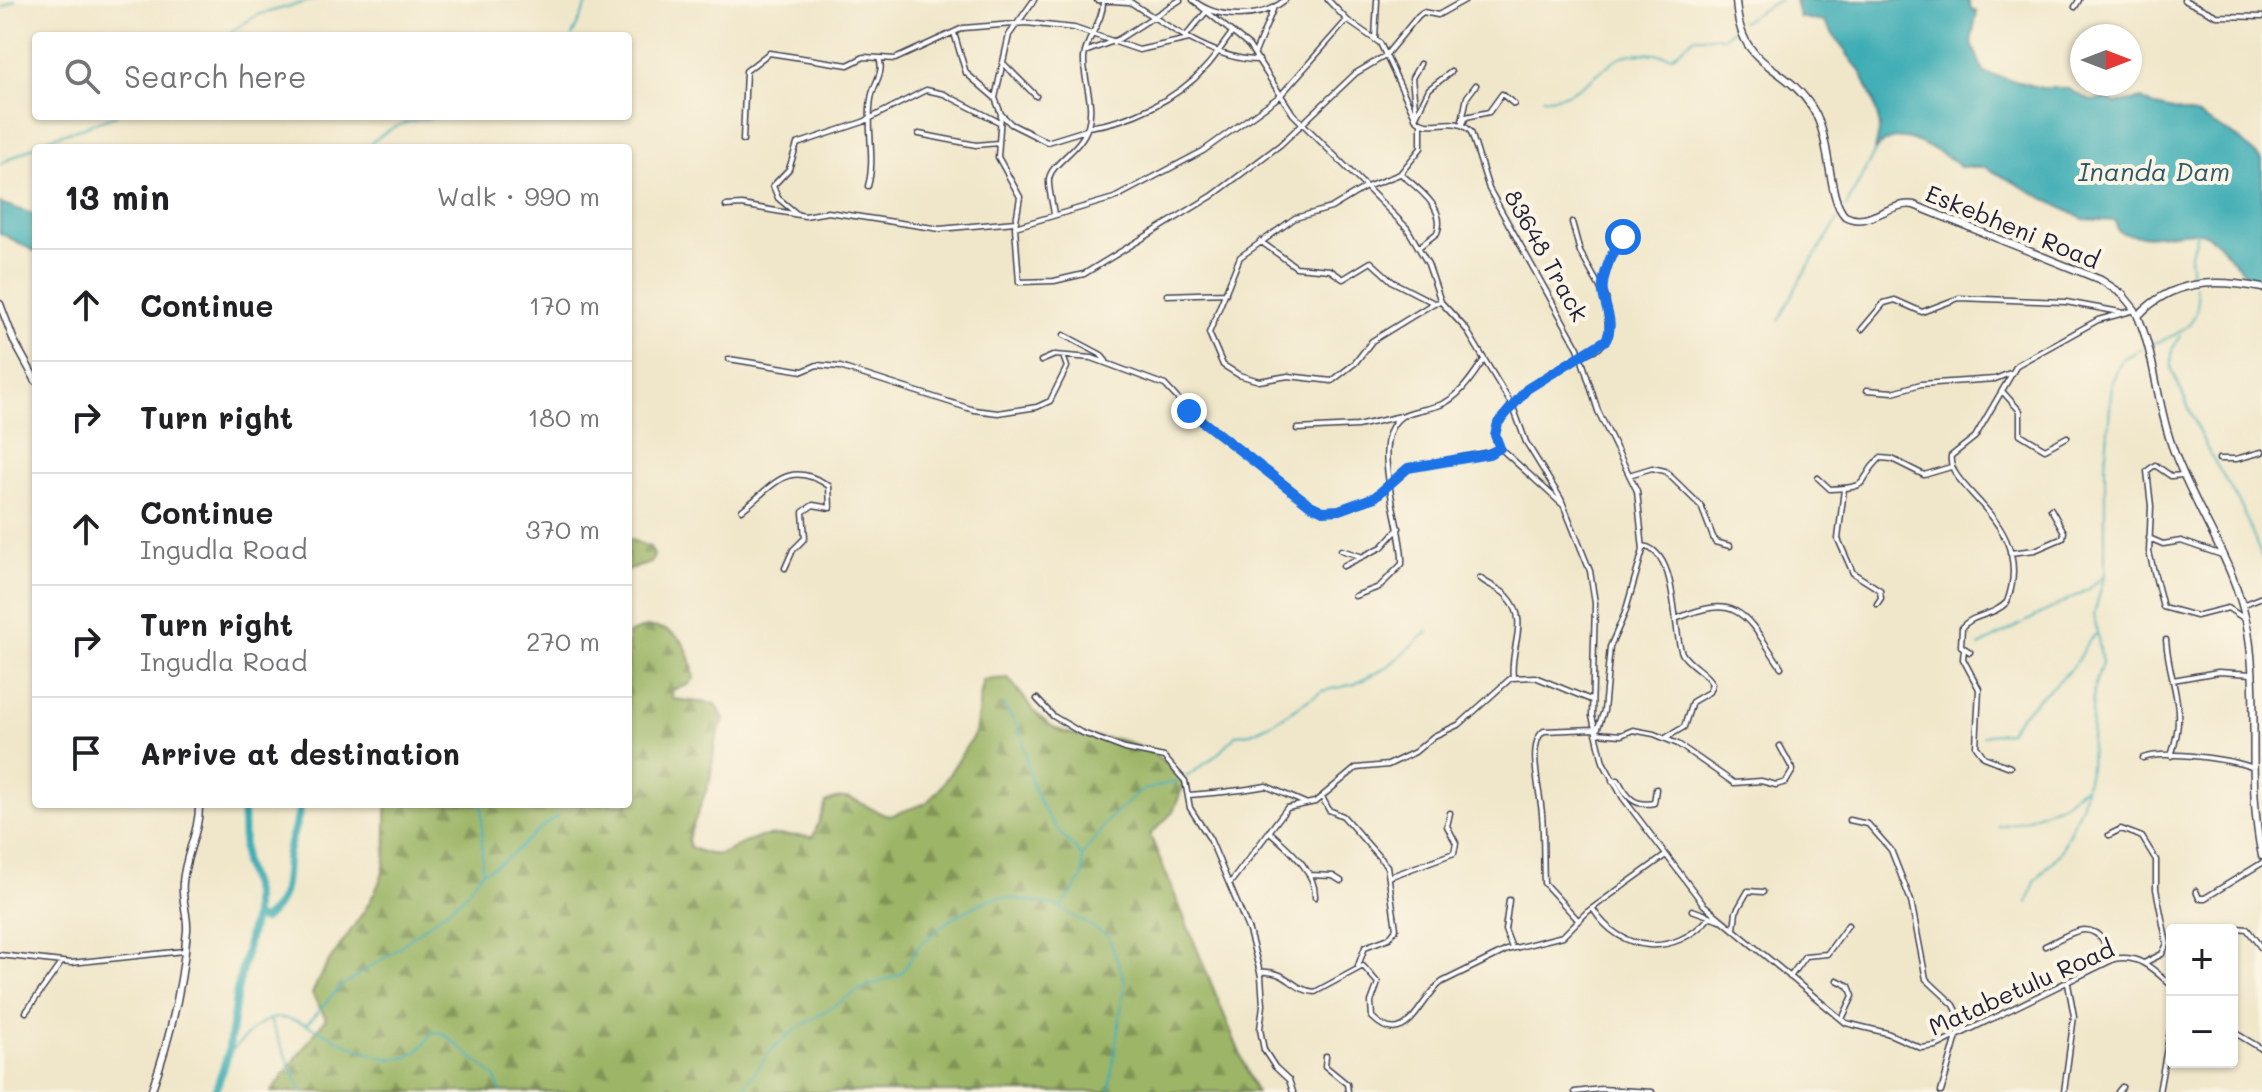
<!DOCTYPE html>
<html lang="en">
<head>
<meta charset="utf-8">
<style>
  body { margin:0; font-family:Mali,sans-serif; background:#f6f6f6; color:#202124 }
  .controls { position:absolute; right:24px; bottom:24px; display:grid; overflow:hidden; border-radius:8px; box-shadow:0 2px 6px #0004 }
  .controls button { width:72px; height:72px; display:grid; place-items:center; padding:0; border:0; border-bottom:2px solid #e0e0e0; background:#fff; color:#202124; font:40px sans-serif }
  .compass { position:absolute; left:2070px; top:24px; width:72px; height:72px; border-radius:50%; background:#fff; box-shadow:0 2px 6px #0004; rotate:90deg }
  .stop { position:absolute; width:24px; height:24px; margin:-18px; border:6px solid #1a73e8; border-radius:50%; background:#fff }
  .stop.end { background:#1a73e8; border-color:#fff; box-shadow:0 2px 8px #0008 }
  .list { margin:0; padding:0; list-style:none }
  h2 { display:flex; justify-content:space-between; align-items:center; height:104px; margin:0; padding:0 32px; font-size:34px }
  h2 small { font-size:26px; font-weight:400; color:#757577 }
  .list li { display:grid; grid-template-columns:52px 1fr auto; gap:24px; align-items:center; box-sizing:border-box; height:112px; padding:0 32px; border-top:2px solid #e0e0e0 }
  .list b { display:block; font-size:30px; white-space:nowrap }
  .list p { margin:0; font-size:26px; white-space:nowrap; color:#757577 }
  .list em { font-size:26px; font-style:normal; color:#757577 }
  .icon { flex:none; width:44px; height:44px; fill:none; stroke:currentColor; stroke-width:2; stroke-linecap:round; stroke-linejoin:round }
  .map { position:relative; flex:none; width:2262px; height:1092px; overflow:hidden }
  .search { position:absolute; background:#fff; box-shadow:0 2px 6px #0004; left:32px; top:32px; width:600px; height:88px; display:flex; align-items:center; gap:20px; box-sizing:border-box; padding:0 28px; border-radius:8px; color:#757577; font-size:30px }
  .panel { position:absolute; background:#fff; box-shadow:0 2px 6px #0004; left:32px; top:144px; width:600px; height:664px; border-radius:8px }
  .map>svg:first-child { display:block }
  .forest { fill:url(#forest-firs); stroke:#5f6c50; stroke-width:2 }
  .water { fill:#3bacb4; stroke:#2e6778; stroke-width:2 }
  .lines { fill:none; stroke-linecap:round; stroke-linejoin:round }
  .stream { stroke:#3bacb4; stroke-width:2 }
  .river { stroke:#3bacb4; stroke-width:8 }
  .street-casing { stroke:#414050; stroke-width:7 }
  .secondary-casing { stroke:#414050; stroke-width:9 }
  .street { stroke:#fff; stroke-width:4 }
  .secondary { stroke:#fff; stroke-width:6 }
  .route { stroke:#1a73e8; stroke-width:10 }
  .labels { text-anchor:middle; dominant-baseline:central; stroke-width:8; stroke-linejoin:round; paint-order:stroke }
  .street-label { font-size:24px; fill:#22223b; stroke:#fcf5e5 }
  .water-label { font-size:26px; font-style:italic; fill:#2c596b; stroke:#fcf5e5 }
</style>
</head>
<body>
<div class="map">
<svg width="2262" height="1092" viewBox="0 0 2262 1092">
  <defs>
    <pattern id="forest-firs" width="22" height="20" patternUnits="userSpaceOnUse" patternTransform="scale(2)"><rect width="22" height="20" fill="#9cb566"/><path d="M5 1l3.5 6h-7zM16 11l3.5 6h-7z" fill="#7f9355"/></pattern>
  </defs>
  <rect width="100%" height="100%" fill="#fcf5e5"/>
  <filter id="ink" filterUnits="userSpaceOnUse"><feTurbulence type="fractalNoise" baseFrequency=".0125" numOctaves="2"/><feDisplacementMap in="SourceGraphic" scale="16" xChannelSelector="R" yChannelSelector="G"/><feConvolveMatrix kernelMatrix="1 2 1 2 8 2 1 2 1" color-interpolation-filters="sRGB"/></filter>
  <filter id="wash" filterUnits="userSpaceOnUse"><feTurbulence type="fractalNoise" baseFrequency=".006" numOctaves="4" result="noise"/><feDisplacementMap in="SourceGraphic" scale="32" xChannelSelector="R" yChannelSelector="G"/><feGaussianBlur stdDeviation="1.8" result="paint"/><feColorMatrix in="noise" values="0 0 0 0 0 0 0 0 0 0 0 0 0 0 0 0 0 1.4 0 .05"/><feComposite in="paint" operator="in"/></filter>
  <g filter="url(#wash)">
    <rect width="100%" height="100%" fill="#f0e7ca"/>
    <path class="forest" d="M628,539L650,547L654,555L651,563L628,570Z
      M646,627C680,627 691,648 694,679L688,685L672,690L673,699L716,704L724,719L715,743L710,780L688,839L690,847C728,866 727,844 761,837C778,833 796,836 813,837L826,803C854,788 865,811 890,816L926,803L939,790L975,733L983,680L1008,678C1024,696 1034,717 1055,728C1070,736 1088,737 1104,738C1138,739 1163,758 1185,781L1173,812L1150,835L1256,1092H271L326,1018L312,994C330,950 364,922 381,878C389,857 384,826 387,804H628V634Z"/>
    <path class="water" d="M1795,0H1968L1972,10L1977,12L1971,42L1984,73L2042,88H2067L2091,101L2108,98L2114,104L2142,99L2152,105L2199,116L2238,138L2262,160V281C2237,276 2227,245 2205,234C2188,225 2144,244 2118,231L2115,221L2083,219L1985,167H1960L1953,160C1927,148 1898,122 1875,151L1880,126L1873,100L1861,73L1824,22L1799,17Z
      M0,203L36,215V252L0,233Z"/>
    <g class="lines">
      <path class="stream" d="M0,9L15,0
        M1741,22L1780,0
        M224,36L257,15L314,0
        M572,36L589,0
        M1543,98C1573,100 1593,76 1615,60C1631,49 1654,54 1672,56L1695,37H1723L1732,29
        M365,148C394,122 408,121 445,116
        M0,164L50,138L116,116
        M1846,207L1875,151
        M2192,278L2190,257L2197,232
        M1779,321L1801,278L1838,220
        M2180,336L2172,350V370L2206,447L2242,508L2262,558
        M2151,344C2179,336 2206,322 2195,286
        M1979,646L2089,589L2105,574
        M1003,704L1021,733L1032,785L1044,810L1059,832L1082,856
        M1983,736L2009,732C2024,705 2056,688 2075,664C2084,652 2080,648 2096,634
        M1186,777C1205,764 1221,754 1235,735L1251,733L1276,721L1322,691L1355,684L1386,668L1428,632
        M1998,826C2018,824 2040,813 2058,806C2068,802 2075,792 2085,787
        M483,871C515,860 530,832 558,816
        M2028,903L2035,881L2060,853L2081,806L2090,767L2093,691L2102,662L2094,614L2105,574V466L2112,382L2122,359L2142,349
        M1061,908L1083,877L1082,856L1109,819L1141,791L1181,780
        M270,1020L302,1092
        M306,1025L340,987L392,953L463,897L482,872V804
        M228,1054C242,1042 254,1024 271,1019C309,1008 387,1088 422,1047C426,1043 429,1036 432,1032L443,1033L495,1077L501,1092
        M740,1092L774,1047L795,1030L861,989L901,974L921,943L951,919L987,900L1001,897L1055,905L1108,936L1125,982L1109,1092"/>
      <path class="river" d="M254,917L263,920C287,901 285,886 287,859C289,841 298,822 301,804
        M215,1092L228,1054L237,991L254,917V892L244,862L243,804"/>
    </g>
  </g>
  <g filter="url(#ink)">
    <g class="lines">
      <g class="street-casing">
        <path id="street" d="M1034,0L1009,35L995,98L1001,114L1011,124L1047,142L1086,130
          M1097,0L1128,2
          M1127,0C1163,23 1215,61 1259,60
          M1193,0C1217,20 1260,20 1285,0
          M1328,0L1347,20L1380,43L1416,119C1431,133 1455,113 1471,132L1489,189L1578,348L1598,411L1637,491L1643,550L1625,613L1610,647L1604,711L1596,733
          M2184,0L2217,16L2262,17
          M1200,6L1249,46L1293,114L1407,228L1428,264L1441,302L1466,329L1513,407L1526,442L1561,499L1590,571L1595,603L1592,716L1603,762L1623,798L1704,905L1846,1023L1887,1033L1921,1048L1936,1046L2114,959C2140,954 2154,970 2172,986
          M2075,7L2079,0
          M954,33L966,73L995,98
          M1185,37L1206,12
          M1375,39L1377,0
          M1085,52L1119,39L1180,0
          M1255,53L1274,7
          M1004,64L1036,96
          M1001,114L998,157L1020,197L1015,227L1019,282L1054,281L1084,274L1212,196L1280,145L1356,73L1385,56L1418,16L1423,12L1438,15L1465,0
          M1416,115L1412,78L1420,64
          M1415,118L1429,89L1451,72
          M1462,121L1467,97L1476,85
          M1421,124V148L1400,174L1364,188L1331,208L1295,218L1240,257L1209,333L1223,365L1239,375L1259,381L1288,376L1332,381L1355,363L1372,341L1434,303
          M1463,124L1466,117L1489,112L1502,94L1514,104
          M1088,127C1130,122 1177,99 1205,68C1215,58 1223,44 1232,33
          M919,134L976,145L998,143
          M743,140L746,71L769,53L848,65L864,57L895,59L963,28L1026,23L1074,28L1139,50L1189,39
          M1401,174C1417,188 1447,208 1437,233L1419,247
          M868,186C876,158 866,128 871,99C873,83 885,74 879,58
          M726,206L742,205L805,216L828,212L940,229L1015,222
          M797,214L778,198L773,186L789,169L797,144L863,122L926,90L944,94L999,122
          M1054,215C1053,204 1048,189 1049,179C1051,163 1082,149 1088,126C1095,103 1083,80 1084,58C1086,37 1104,22 1103,0
          M1015,227L1114,198L1203,151L1280,96L1347,20
          M1260,241L1296,267L1330,270L1343,279L1371,262L1393,282L1434,303L1441,302
          M1602,285L1614,248L1623,237L1621,226
          M1167,295L1226,293
          M1862,329L1884,303L1895,300L1922,312L1959,298L2066,302L2120,312
          M1064,335L1100,354L1106,361
          M729,359L803,371L817,365L840,367L974,410L998,413L1037,407L1050,401L1067,367L1063,356
          M1041,361L1055,355L1092,358L1165,385L1189,411L1307,502L1323,511L1339,510L1375,497L1408,468L1496,451L1500,448L1495,435L1498,423L1527,389L1581,355L1599,348L1609,335L1606,298L1580,252L1572,222
          M1867,390L1893,392L1921,384L1995,379L2010,373
          M2002,391L2020,411V434L2045,449L2067,437
          M1297,429L1357,426L1401,416
          M1500,448L1563,505
          M2219,459H2236L2262,452
          M1629,475L1652,468L1665,471L1701,506L1715,542L1730,546
          M2183,475L2171,476L2155,465L2147,471L2151,506L2149,552L2163,607L2196,616L2228,608L2245,619
          M1818,478L1830,489C1874,487 1855,483 1880,458L1892,459L1924,475L1951,467
          M1844,489L1838,539L1853,573L1880,590L1881,598L1877,604
          M742,510C773,487 787,458 829,486L830,508L813,505L803,512L805,538L793,550L785,568
          M2149,538L2163,544L2181,541L2222,555
          M1643,546C1679,552 1672,631 1682,653C1689,666 1706,671 1712,684L1709,692L1692,702L1684,727L1667,737
          M1341,550L1360,556
          M2010,553L2035,550L2063,538L2064,532L2051,509
          M1343,566L1382,547L1399,528
          M1480,578C1488,585 1501,589 1507,596C1531,621 1509,648 1513,677
          M1355,596L1379,587L1402,564C1405,530 1364,436 1404,415C1415,410 1429,409 1440,405C1459,398 1472,377 1483,361
          M2242,605L2262,597
          M1678,618C1741,591 1747,618 1781,667
          M2166,640C2170,688 2188,706 2171,756
          M1964,649L1963,659L1979,689L1976,746L1984,757L2010,767
          M1970,652L1961,646L1962,627C1973,614 1994,616 2007,602C2037,523 1945,489 1951,456L1975,437L2017,365L2098,320L2135,310
          M2173,680L2218,672L2253,674
          M1037,699L1053,716L1080,732L1125,749L1164,757L1185,781L1190,808L1210,839L1249,931L1261,976L1263,1005L1260,1029L1264,1050L1275,1067L1289,1080L1293,1092
          M1596,733L1621,735L1633,730L1654,734L1678,744L1734,783L1761,781L1776,785L1786,782L1793,770L1780,746
          M2143,758C2167,750 2230,759 2254,768
          M1612,781L1618,780C1627,797 1634,807 1654,803L1656,789
          M1189,795C1215,793 1240,791 1266,786L1305,803
          M1322,797L1329,810L1343,816L1387,866L1396,929L1389,938L1365,947L1358,966
          M1849,820L1868,824L1891,850L1911,901L1926,979L1954,1005L1966,1030
          M1269,831C1287,848 1316,870 1315,897
          M2109,835L2121,829L2142,837L2156,860V889L2167,944L2162,954L2144,963
          M1310,875L1333,876L1341,881
          M1389,877L1454,853L1456,843L1447,826L1450,813
          M1231,882L1287,808L1315,802L1356,768L1388,765L1415,752L1434,736L1460,724L1511,678L1535,677L1591,700
          M2196,891L2199,898H2205L2262,863
          M1509,900L1505,930L1512,948
          M1593,909C1621,954 1675,957 1709,918
          M1692,910L1720,920
          M1578,920L1544,883C1543,860 1544,837 1542,814C1541,795 1526,743 1544,731L1594,729
          M2237,928L2247,929L2262,949
          M1734,929L1736,912L1748,891L1763,892
          M2045,946C2066,937 2086,918 2104,941L2103,964
          M0,955L71,963L184,951
          M1260,972C1289,970 1291,990 1315,992L1363,966L1378,983L1371,1002L1372,1017C1407,1052 1419,999 1442,982L1507,950L1563,936L1587,912L1666,855
          M1790,977L1805,956L1827,954L1848,925
          M1837,980L1849,986L1853,996L1842,1019
          M26,1012L61,963
          M2232,1031L2262,1049
          M1326,1056L1325,1066L1347,1084L1348,1092
          M1575,1092L1601,1089L1652,1092
          M1941,1092L1958,1033
          M2064,1092L2074,1016L2068,984
          M2118,1092L2122,1087
          M2159,1092L2172,1020"/>
      </g>
      <g class="secondary-casing">
        <path id="secondary" d="M1736,0C1740,73 1784,59 1814,111C1832,142 1827,198 1845,216C1869,229 1889,201 1914,205L2101,280L2122,294L2135,310C2155,351 2156,402 2172,446C2194,509 2237,564 2248,631C2260,705 2246,782 2262,856
          M0,304L14,341L36,381
          M2138,316C2172,279 2215,279 2262,288
          M151,1092C169,1042 183,984 187,930C188,914 181,898 183,882C185,855 200,831 199,804"/>
      </g>
      <use href="#street" class="street"/>
      <use href="#secondary" class="secondary"/>
    </g>
  </g>
  <g class="lines" filter="url(#ink)">
    <path class="route" d="M1189,411L1310,505L1323,511L1339,510L1375,497L1408,468L1489,454L1500,448L1495,435L1498,423L1527,389L1606,340C1617,319 1600,303 1603,284C1605,269 1613,248 1623,237"/>
  </g>
  <g class="labels">
    <g class="street-label">
      <text transform="translate(2013 226) rotate(22)">Eskebheni Road</text>
      <text transform="translate(1547 255) rotate(61)">83648 Track</text>
      <text transform="translate(2021 987) rotate(-24)">Matabetulu Road</text>
    </g>
    <g class="water-label">
      <text x="2154" y="171">Inanda Dam</text>
    </g>
  </g>
</svg>
<div class="controls">
<button>+</button>
<button>−</button>
</div>
<svg class="compass" viewBox="-18 -18 36 36"><path d="M0-13l5 13h-10z" fill="#e53935"/><path d="M0 13l5-13h-10z" fill="#757577"/></svg>
<div class="stop" style="left:1623px;top:237px"></div>
<div class="stop end" style="left:1189px;top:411px"></div>
<div class="search"><svg class="icon" aria-label="search" viewBox="0 0 24 24"><circle cx="10" cy="10" r="6"/><path d="M15 15l6 6"/></svg>Search here</div>
<section class="panel">
<h2>13 min<small>Walk · 990 m</small></h2>
<ul class="list">
<li><svg class="icon" aria-label="ahead" viewBox="0 0 24 24"><path d="M12 20V5M6 11l6-6 6 6"/></svg><div><b>Continue</b></div><em>170 m</em></li>
<li><svg class="icon" aria-label="right" viewBox="0 0 24 24"><path d="M7 20v-9h11M14 6l5 5-5 5"/></svg><div><b>Turn right</b></div><em>180 m</em></li>
<li><svg class="icon" aria-label="ahead" viewBox="0 0 24 24"><path d="M12 20V5M6 11l6-6 6 6"/></svg><div><b>Continue</b><p>Ingudla Road</p></div><em>370 m</em></li>
<li><svg class="icon" aria-label="right" viewBox="0 0 24 24"><path d="M7 20v-9h11M14 6l5 5-5 5"/></svg><div><b>Turn right</b><p>Ingudla Road</p></div><em>270 m</em></li>
<li><svg class="icon" aria-label="arrive" viewBox="0 0 24 24"><path d="M6 21V4h12l-3 4 3 4H6"/></svg><div><b>Arrive at destination</b></div></li>
</ul>
</section>
</div>
</body>
</html>
